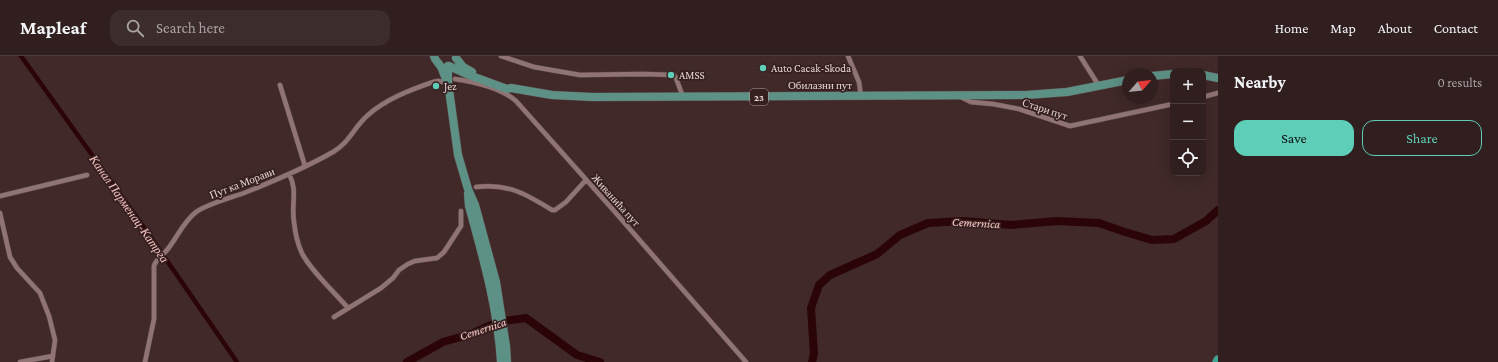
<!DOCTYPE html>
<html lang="en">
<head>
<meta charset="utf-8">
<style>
  body { margin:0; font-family:"Crimson Pro",serif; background:#3c2c2b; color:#f1f3f6 }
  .controls { position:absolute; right:12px; top:12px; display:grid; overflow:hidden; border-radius:8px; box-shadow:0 4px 16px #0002 }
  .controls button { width:36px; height:36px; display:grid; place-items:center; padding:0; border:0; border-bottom:1px solid #4b3d3c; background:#301f1e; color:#f1f3f6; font:20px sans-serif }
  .compass { position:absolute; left:1122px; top:12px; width:36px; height:36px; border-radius:50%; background:#301f1e; box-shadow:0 4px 16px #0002; rotate:62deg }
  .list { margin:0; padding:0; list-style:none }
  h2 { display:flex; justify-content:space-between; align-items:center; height:52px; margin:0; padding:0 16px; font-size:17px }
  h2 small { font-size:13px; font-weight:400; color:#a8a2a4 }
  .actions { display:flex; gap:8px; padding:12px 16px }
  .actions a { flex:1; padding:9px 0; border:1px solid #5eceb8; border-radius:12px; text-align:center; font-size:14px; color:#5eceb8 }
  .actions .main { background:#5eceb8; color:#111 }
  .icon { flex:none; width:22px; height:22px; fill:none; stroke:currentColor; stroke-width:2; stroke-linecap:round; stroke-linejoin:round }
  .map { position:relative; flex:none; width:1218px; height:306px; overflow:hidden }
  header { display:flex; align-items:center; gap:24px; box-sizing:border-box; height:56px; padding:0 20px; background:#301f1e; border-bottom:1px solid #4b3d3c }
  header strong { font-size:19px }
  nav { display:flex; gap:22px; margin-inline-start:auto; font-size:14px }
  .search { width:280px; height:36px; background:#3c2c2b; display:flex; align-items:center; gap:10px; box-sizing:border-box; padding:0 14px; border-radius:12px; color:#a8a2a4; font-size:15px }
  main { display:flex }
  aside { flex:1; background:#301f1e }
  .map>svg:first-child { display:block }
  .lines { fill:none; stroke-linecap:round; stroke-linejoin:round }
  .canal { stroke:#2b0407; stroke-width:4.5 }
  .river { stroke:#2b0407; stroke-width:8 }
  .minor-casing { stroke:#5c4848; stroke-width:5.5 }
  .primary-casing { stroke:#5c4848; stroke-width:9 }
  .motorway-casing { stroke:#5c4848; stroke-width:10 }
  .minor { stroke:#907473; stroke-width:4.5 }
  .primary { stroke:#5e9186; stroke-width:8 }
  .motorway { stroke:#3da592; stroke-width:9 }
  .poi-dot { fill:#5eceb8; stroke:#361f1f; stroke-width:1.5 }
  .labels { text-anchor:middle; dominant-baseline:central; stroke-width:3.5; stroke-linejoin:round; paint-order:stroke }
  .shield { fill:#361f1f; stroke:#b2a09f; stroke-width:1 }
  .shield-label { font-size:10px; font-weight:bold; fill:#e7d7d6 }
  .poi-label { font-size:11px; fill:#e7d7d6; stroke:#361f1f; text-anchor:start }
  .street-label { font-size:11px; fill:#e7d7d6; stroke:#361f1f }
  .water-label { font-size:12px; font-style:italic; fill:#f7c6c4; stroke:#361f1f }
</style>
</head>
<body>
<header>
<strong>Mapleaf</strong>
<div class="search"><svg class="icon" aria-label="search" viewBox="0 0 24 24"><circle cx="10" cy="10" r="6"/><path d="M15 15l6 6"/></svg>Search here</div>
<nav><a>Home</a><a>Map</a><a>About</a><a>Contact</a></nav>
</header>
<main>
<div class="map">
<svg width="1218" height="306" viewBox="0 0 1218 306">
  <rect width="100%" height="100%" fill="#402928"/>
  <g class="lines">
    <path class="canal" d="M21,0L143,170L237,306"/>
    <path class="river" d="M407,306L443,286L471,278L498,266L526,262L577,299L600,306
      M812,306L814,298L811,252L819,229L830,219L877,198L900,179L928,167L963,165L1011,169L1057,165L1099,167L1125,176L1152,184L1174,183L1206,165L1218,154"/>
    <g class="minor-casing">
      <path id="minor" d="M501,0L534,11L580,19L643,18L674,19L676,22L683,41
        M848,0L859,26L861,40
        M1080,0L1099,30
        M455,23C475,26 500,31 516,45L615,156L746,306
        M280,29L305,110
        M961,41L971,46L993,48L1019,53L1070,70L1173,48
        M1203,41L1218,37
        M289,118C298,134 291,148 294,166C295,175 297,186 301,195C308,212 336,238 348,252
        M476,131C508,127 526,138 552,154H555L566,146L586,124
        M0,140L87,119
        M0,157L10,201L17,212L40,237L49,260L55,284L52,306
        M334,261L381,232L393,222L399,214L408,208L415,205L437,202L444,196L461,170V155
        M20,306L53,300
        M145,306L154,263V210C156,203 162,200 167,194C177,182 183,166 196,156C208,148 230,142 244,137C274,125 305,112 333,96C350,86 354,71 368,59C386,43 410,34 433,26L438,25L448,27"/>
    </g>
    <g class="primary-casing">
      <path id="primary" d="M434,0C435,5 439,7 441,11C444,16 444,21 448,26
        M456,2L463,11L472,16
        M448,10V26L458,99L468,133L475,149L496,226L506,290L507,306
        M449,10L469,19L507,33L511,32L552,39L592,41L1026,39L1067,36L1128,24
        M1203,19L1218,22
        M1152,20L1173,18
        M468,138L469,150C483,201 498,253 501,306"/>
    </g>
    <g class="motorway-casing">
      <path id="motorway" d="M1217,306L1218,304"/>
    </g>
    <use href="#minor" class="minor"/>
    <use href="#primary" class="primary"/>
    <use href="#motorway" class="motorway"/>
  </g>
  <g class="poi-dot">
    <circle cx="763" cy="12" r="4"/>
    <circle cx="671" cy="19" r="4"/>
    <circle cx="436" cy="30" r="4"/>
  </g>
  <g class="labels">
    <rect class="shield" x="750" y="33" width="18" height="16" rx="3"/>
    <g class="shield-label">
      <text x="759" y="41">23</text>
    </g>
    <g class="poi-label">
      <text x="771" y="12">Auto Cacak-Skoda</text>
      <text x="679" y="19">AMSS</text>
      <text x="444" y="30">Jez</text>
    </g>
    <g class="street-label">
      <text x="820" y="29">Обилазни пут</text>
      <text transform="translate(1045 53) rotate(18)">Стари пут</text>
      <text transform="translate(242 127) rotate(-21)">Пут ка Морави</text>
      <text transform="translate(616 144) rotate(48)">Живанића пут</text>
    </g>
    <g class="water-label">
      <text transform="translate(129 153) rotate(55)">Канал Парменац-Катрга</text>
      <text transform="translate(976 167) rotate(3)">Cemernica</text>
      <text transform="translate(483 273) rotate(-18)">Cemernica</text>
    </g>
  </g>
</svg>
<div class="controls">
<button>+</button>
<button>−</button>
<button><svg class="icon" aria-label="locate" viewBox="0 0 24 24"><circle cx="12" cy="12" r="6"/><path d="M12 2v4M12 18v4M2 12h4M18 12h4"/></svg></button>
</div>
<svg class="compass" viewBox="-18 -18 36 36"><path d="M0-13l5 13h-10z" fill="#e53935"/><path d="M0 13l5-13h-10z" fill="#a8a2a4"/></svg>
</div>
<aside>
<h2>Nearby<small>0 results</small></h2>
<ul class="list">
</ul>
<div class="actions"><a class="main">Save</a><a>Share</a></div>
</aside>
</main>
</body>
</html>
